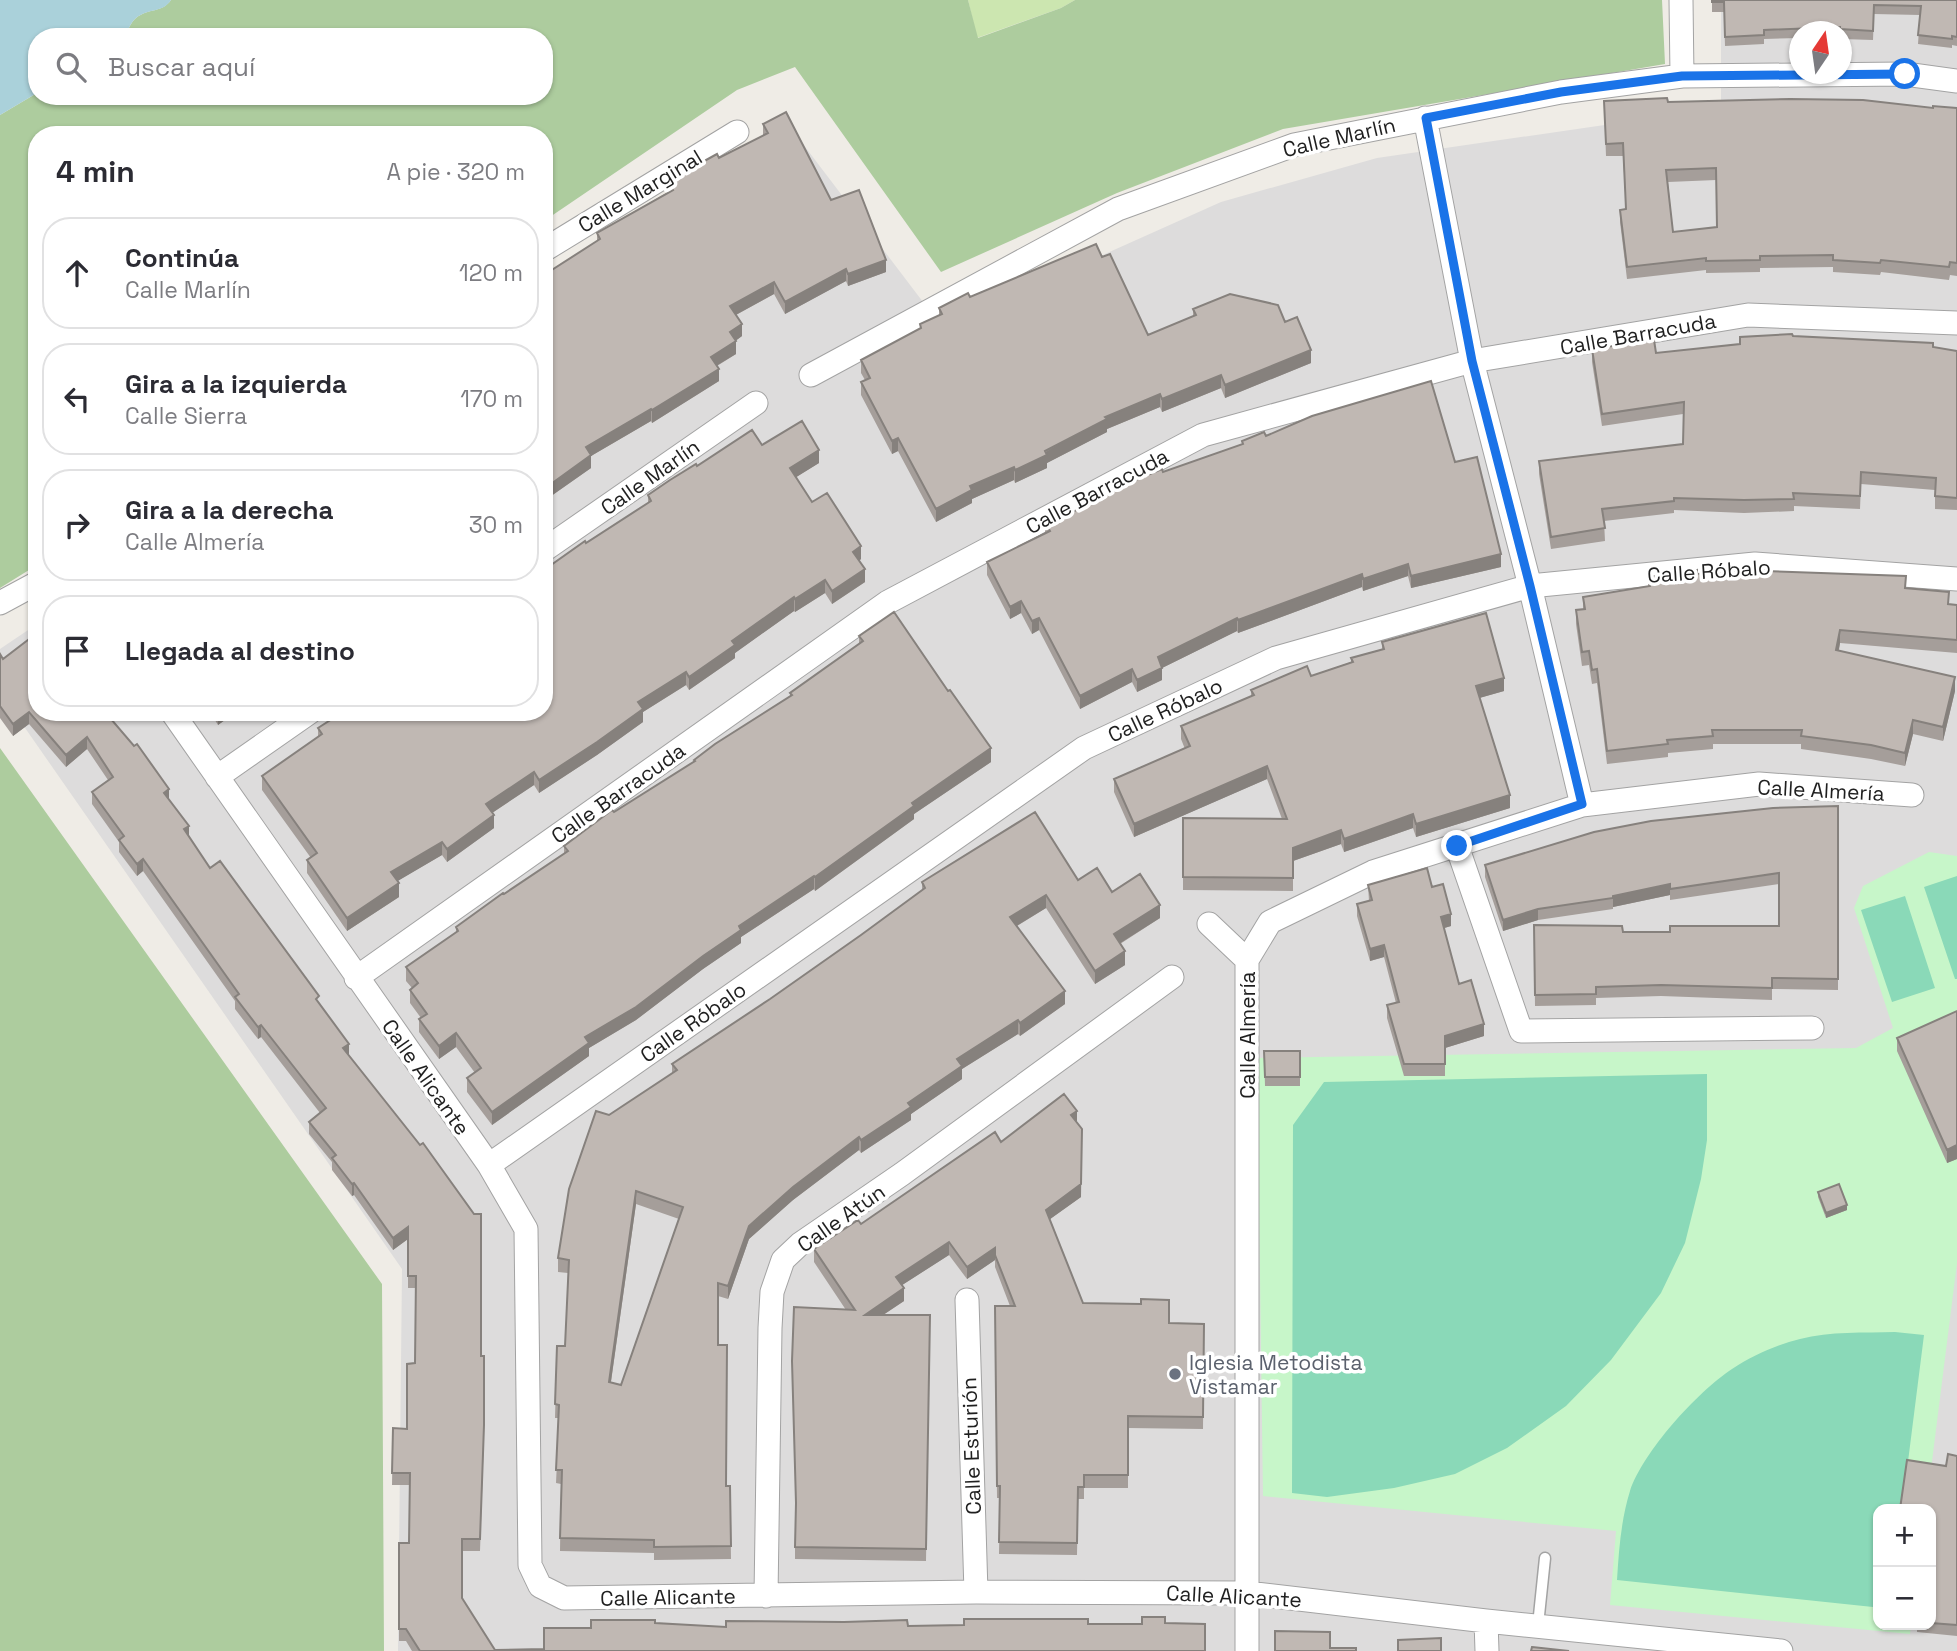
<!DOCTYPE html>
<html lang="es">
<head>
<meta charset="utf-8">
<style>
  body { margin:0; font-family:"Space Grotesk",sans-serif; background:#f7f7f7; color:#2b2b33 }
  .controls { position:absolute; right:21px; bottom:21px; display:grid; overflow:hidden; border-radius:14px; box-shadow:0 2px 5px #0004 }
  .controls button { width:63px; height:63px; display:grid; place-items:center; padding:0; border:0; border-bottom:2px solid #e1e1e2; background:#fff; color:#2b2b33; font:35px sans-serif }
  .compass { position:absolute; left:1789px; top:21px; width:63px; height:63px; border-radius:50%; background:#fff; box-shadow:0 2px 5px #0004; rotate:13deg }
  .stop { position:absolute; width:21px; height:21px; margin:-16px; border:5px solid #1a73e8; border-radius:50%; background:#fff }
  .stop.end { background:#1a73e8; border-color:#fff; box-shadow:0 2px 7px #0008 }
  .list { margin:0; padding:0; list-style:none }
  h2 { display:flex; justify-content:space-between; align-items:center; height:91px; margin:0; padding:0 28px; font-size:30px }
  h2 small { font-size:23px; font-weight:400; color:#7c7c81 }
  .list li { display:grid; grid-template-columns:46px 1fr auto; gap:21px; align-items:center; box-sizing:border-box; height:112px; margin:0 14px 14px; padding:0 14px; border:2px solid #e1e1e2; border-radius:28px }
  .list b { display:block; font-size:26px; white-space:nowrap }
  .list p { margin:0; font-size:23px; white-space:nowrap; color:#7c7c81 }
  .list em { font-size:23px; font-style:normal; color:#7c7c81 }
  .icon { flex:none; width:38px; height:38px; fill:none; stroke:currentColor; stroke-width:2; stroke-linecap:round; stroke-linejoin:round }
  .map { position:relative; flex:none; width:1957px; height:1651px; overflow:hidden }
  .search { position:absolute; background:#fff; box-shadow:0 2px 5px #0004; left:28px; top:28px; width:525px; height:77px; display:flex; align-items:center; gap:18px; box-sizing:border-box; padding:0 24px; border-radius:28px; color:#7c7c81; font-size:26px }
  .panel { position:absolute; background:#fff; box-shadow:0 2px 5px #0004; left:28px; top:126px; width:525px; height:595px; border-radius:28px }
  .map>svg:first-child { display:block }
  .residential { fill:#dddcdc; fill-rule:evenodd }
  .grass { fill:#cce6b0 }
  .forest { fill:#adcc9e }
  .park { fill:#c7f6c9 }
  .pitch { fill:#8ad9b8 }
  .water { fill:#aad1da }
  .lines { fill:none; stroke-linecap:round; stroke-linejoin:round }
  .lane-casing { stroke:#a3a3a3; stroke-width:13 }
  .street-casing { stroke:#a3a3a3; stroke-width:25 }
  .lane { stroke:#fff; stroke-width:10 }
  .street { stroke:#fff; stroke-width:23 }
  .wall { fill:#a59e9a; fill-rule:evenodd }
  .shaded-wall { fill:#86817d }
  .building { fill:#c0b8b3; stroke:#86817d; stroke-width:2; fill-rule:evenodd }
  .route { stroke:#1a73e8; stroke-width:9 }
  .worship-dot { fill:#6b7280; stroke:#fff; stroke-width:2.5 }
  .labels { text-anchor:middle; dominant-baseline:central; stroke-width:7; stroke-linejoin:round; paint-order:stroke }
  .street-label { font-size:21px; fill:#1f1f1f; stroke:#fff }
  .worship-label { font-size:21px; fill:#5b616d; stroke:#fff; text-anchor:start }
</style>
</head>
<body>
<div class="map">
<svg width="1957" height="1651" viewBox="0 0 1957 1651">
  <rect width="100%" height="100%" fill="#efece6"/>
  <path class="residential" d="M1721,0H1957V1651H398L402,1269L0,692V649L37,624V712H544V285L787,123L942,327L1221,202L1377,158L1721,108ZM1800,32H1842V74H1800ZM1878,1509H1931V1625H1878Z"/>
  <path class="grass" d="M968,0H1075L1061,8L977,38Z"/>
  <path class="forest" d="M171,0H968L978,38L1061,8L1075,0H1662L1665,64L1283,129L1117,193L941,272L795,67L737,90L544,221V135H37V565L0,588V115L37,93V96H544V37H124C128,31 130,23 136,18C148,8 162,13 171,0Z
    M0,748L382,1284L384,1651H0Z"/>
  <path class="park" d="M1929,852L1957,856V1263L1926,1509H1878V1625H1911L1910,1634L1610,1605L1616,1531L1263,1496L1257,1058L1856,1048L1893,1028L1854,908L1863,886Z"/>
  <path class="pitch" d="M1957,876V979H1955L1924,887Z
    M1905,896L1935,988L1892,1002L1861,910Z
    M1707,1074V1140L1701,1179L1685,1243L1661,1293L1611,1360L1566,1406L1507,1448L1455,1474L1394,1488L1327,1497L1292,1493L1293,1125L1324,1082Z
    M1895,1332L1924,1335L1902,1509H1878V1603L1873,1607L1617,1580C1619,1549 1621,1520 1630,1491C1643,1452 1697,1392 1732,1369C1752,1356 1776,1345 1800,1339C1830,1331 1864,1333 1895,1332Z"/>
  <path class="water" d="M0,0H171C163,13 148,8 136,18C130,23 128,31 124,37H37V93L0,115Z"/>
  <g class="lines">
    <g class="lane-casing">
      <path id="lane" d="M1538,1625L1545,1558"/>
    </g>
    <g class="street-casing">
      <path id="street" d="M1681,0L1682,76
        M1425,118L1472,361L1530,586L1582,805
        M544,250L737,132
        M811,375L1118,209L1294,145L1561,92L1682,76L1905,74L1957,81
        M544,550L756,403
        M0,603L37,583
        M172,712L489,1165L526,1229L530,1565L540,1586L564,1598L976,1592L1247,1593L1486,1621L1781,1651
        M217,777L310,712
        M1457,846L1521,1031L1812,1028
        M1209,924L1247,960
        M356,978L888,602L1203,435L1472,361L1748,315L1957,323
        M489,1165L1084,748L1276,658L1530,586L1755,564L1957,579
        M967,1300L976,1592
        M766,1596L770,1328L772,1292L783,1260L800,1244L902,1174L1172,977
        M1486,1621L1487,1651
        M1247,1651V960L1270,922L1373,872L1582,805L1759,784L1912,795"/>
    </g>
    <use href="#lane" class="lane"/>
    <use href="#street" class="street"/>
  </g>
  <path class="wall" d="M1712,0H1957V46L1952,45V48L1918,44L1920,15L1874,14L1873,40L1842,39V32H1800V38L1764,39V44L1725,46L1724,12H1712Z
    M1604,101L1668,102L1933,108H1957V276L1950,275L1949,280L1881,272L1880,275L1833,272V267L1760,268V272L1706,273V270L1627,279L1620,222V210L1626,209L1623,156H1606ZM1716,180L1717,227L1673,232L1668,182Z
    M763,124L831,200L886,272L848,286L846,281L785,314L774,294L736,315L742,336L735,341L736,354L717,366L719,381L652,423L651,421L591,456V468L544,501V275L597,241V233L668,192V181L763,136Z
    M1102,257L1148,335L1193,316V309L1285,322L1311,363L1225,398L1221,388L1162,412L1160,407L1107,429V432L1047,463V468L1015,483L1014,480L972,499V503L936,522L898,451L892,454L861,395V382L865,380L861,373V360L920,329V324L939,315V308L970,297Z
    M1793,336L1933,347L1957,351V510L1935,509V490L1861,484L1860,509L1794,506V511L1744,513L1674,510V513L1604,521L1605,541L1551,549L1539,474V461L1683,444V414L1602,426L1592,362V349L1656,353L1740,344Z
    M1266,436L1455,462L1501,567L1411,588L1408,576L1363,591L1362,587L1238,633L1237,631L1162,668V680L1137,692L1132,682L1080,709L1039,630L1032,634L1021,613L1010,619L987,575V562L1045,534V522L1065,516L1163,472L1242,445V441Z
    M762,445L819,463L796,477L812,502L861,559L859,561L865,582L832,604L825,593L795,612L794,611L735,653V658L689,690L686,685L643,712V722L597,755L539,793L534,785L492,813L494,828L447,862L442,855L397,881L399,897L347,931L307,873V860L311,858L262,790V776L318,737V728L544,712L586,543L648,503V495L697,466Z
    M1765,571L1906,589L1949,604L1957,605V653L1840,643L1839,650L1955,691L1943,741L1913,734L1905,766L1871,759L1801,749V744H1713V749L1668,753V757L1607,764L1597,683L1592,684L1589,665L1582,666L1576,624V610L1583,609V597L1648,586V577Z
    M859,636L991,762L914,814V819L815,891L814,889L741,937V943L703,969L636,1020L589,1048V1056L492,1125L467,1092V1078L475,1073L456,1047L439,1059L419,1032V1019L421,1018L410,1003V990L412,988L406,981V967L456,932V927L564,854V846L614,812L694,762V760L790,696V693L859,644Z
    M1382,642L1504,691L1479,698L1510,808L1416,837L1413,828L1344,852L1341,844L1293,861V891L1183,890V818L1282,819L1267,779L1134,837L1114,792V779L1185,749L1181,739V726L1251,696V690L1311,676L1351,662V658L1382,649Z
    M0,654L3,659L105,712L169,799L189,836L210,868L319,1003L349,1056L481,1356L484,1437L480,1551H462V1598L495,1650L544,1649L591,1628L655,1623L726,1627L908,1626L1165,1623L1205,1651H412L406,1641H399V1543H409L410,1485H392L393,1428L407,1429L415,1363L416,1288H408V1239L393,1250L354,1195L352,1196L332,1170V1162L309,1134V1122L320,1113L261,1037L258,1039L235,1009V1001L143,871L137,876L119,852V842L92,804V792L108,780L87,749L66,767L29,724L13,736L0,718Z
    M210,712H236L218,725Z
    M1838,806V990L1772,989V1000L1661,996L1596,998V1005L1535,1006L1534,925L1623,932H1670L1779,926V884L1670,900V895L1613,907V909L1538,920L1503,931L1485,877V865Z
    M1078,880L1112,892L1160,918L1120,944L1125,965L1095,984L1046,908L1017,926L1065,1004L1020,1036L1018,1034L962,1069V1079L911,1114V1120L861,1153L859,1150L793,1200L749,1239L728,1299L718,1296V1345L727,1486H730L731,1559L654,1560V1553L560,1551L561,1484L556,1483L559,1418H555L557,1346H565L568,1273L558,1272V1258L672,1073V1064L770,999L861,935L922,890V882ZM636,1204L679,1219L621,1385L611,1382Z
    M1368,885L1432,887L1451,926L1444,928L1459,984L1484,1036L1445,1048V1076H1404L1387,1018V1005L1396,1003L1384,957L1370,961L1357,916V904L1369,901Z
    M1957,1011V1159L1947,1163L1897,1051V1038Z
    M1264,1051H1300V1086H1265Z
    M1077,1122L1081,1197L1050,1219L1083,1303L1169,1323L1204,1324L1203,1429L1128,1428V1488H1084V1499H1078L1077,1555L999,1554L1000,1498H997L995,1306H1010L995,1267V1260L967,1279L949,1255L902,1285L904,1301L883,1315H930L926,1561L795,1559V1547L846,1310L814,1262V1249L861,1224Z
    M1818,1192L1847,1210L1826,1218L1818,1197Z
    M1957,1456V1636L1917,1632V1625H1931V1509L1946,1466Z"/>
  <path class="shaded-wall" d="M886,260V272L848,286V274Z
    M846,269V281L785,314V302Z
    M774,282V294L730,318V306Z
    M742,324V336L730,345V332Z
    M736,341V354L711,369V357Z
    M1311,350V363L1225,398V385Z
    M719,369V381L652,423V410Z
    M1221,375V388L1162,412V399Z
    M1160,394V407L1107,429V432L1047,463V468L1015,483V470L1105,417Z
    M651,409V421L591,456V468L544,501V489L586,447Z
    M898,438V451L892,454V441Z
    M819,450V463L790,481V468Z
    M1014,467V480L972,499V503L936,522V509L970,486Z
    M861,546V559L853,565V552Z
    M1501,554V567L1411,588V576Z
    M1408,564V576L1363,591V579Z
    M865,569V582L832,604V591Z
    M1362,574V587L1238,633V620Z
    M825,580V593L795,612V599Z
    M794,597V611L735,653V658L689,690V677L732,641Z
    M1021,601V613L1010,619V607Z
    M1039,618V630L1032,634V621Z
    M1237,618V631L1158,670V657Z
    M1840,630V643L1836,663V650Z
    M1162,668V680L1137,692V680Z
    M1132,669V682L1080,709V696Z
    M686,672V685L643,712V722L597,755L539,793V780L638,702Z
    M1955,677V691L1943,741V727Z
    M1504,678V691L1476,699V686Z
    M29,712V724L13,736V724Z
    M218,712H236L218,725Z
    M1913,720V734L1905,766V753Z
    M87,737V749L66,767V755Z
    M991,748V762L914,814V819L815,891V877L912,803Z
    M1267,766V779L1134,837V824Z
    M534,772V785L486,817V804Z
    M169,789V801L164,793Z
    M1510,795V808L1416,837V824Z
    M1413,814V828L1344,852V839Z
    M494,815V828L447,862V849Z
    M189,826V838L184,829Z
    M1341,830V844L1293,861V891V848Z
    M442,842V855L391,885V872Z
    M143,859V871L137,876V864Z
    M814,876V889L741,937V943L703,969L636,1020L589,1048V1056L492,1125V1112L585,1037L739,926Z
    M399,883V897L347,931V918Z
    M1670,884V895L1613,907V896Z
    M1046,895V908L1010,930V917Z
    M1160,905V918L1114,947V934Z
    M1538,909V920L1503,931V920Z
    M1451,914V926L1441,929V917Z
    M1384,945V957L1370,961V949Z
    M1125,951V965L1095,984V971Z
    M1065,991V1004L1020,1036V1023Z
    M1018,1020V1034L962,1069V1079L911,1114V1120L861,1153V1140L908,1103L957,1059Z
    M1484,1024V1036L1445,1048V1036Z
    M261,1025V1037L258,1039V1027Z
    M456,1033V1047L439,1059V1046Z
    M349,1044V1056L343,1060V1048Z
    M1077,1111V1123L1071,1115Z
    M1082,1129L1081,1197L1046,1222V1210Z
    M859,1137V1150L793,1200L749,1239L728,1299V1286L749,1226L793,1187Z
    M1957,1145V1159L1947,1163V1150Z
    M354,1183V1195L352,1196V1184Z
    M636,1191V1204L609,1395V1382Z
    M1847,1205V1210L1826,1218V1213Z
    M408,1227V1239L393,1250V1238Z
    M949,1242V1255L896,1289V1277Z
    M995,1248V1260L967,1279V1267Z
    M904,1288V1301L865,1327V1315Z"/>
  <path class="building" d="M1712,0H1957V37L1952,36V39L1918,35L1921,6L1874,5L1873,31L1840,29V27L1764,30V35L1725,37L1724,2H1712Z
    M1667,98L1668,102L1790,99L1863,100L1933,108V106L1957,108V263L1950,262L1949,267L1881,260L1880,263L1833,260V255L1760,256V260L1706,261V258L1627,267L1620,210L1626,209L1623,143L1606,144L1604,101ZM1716,168L1717,227L1673,232L1666,170Z
    M786,112L831,200L859,190L886,260L848,274L846,269L785,302L774,282L730,306L742,324L730,332L736,341L711,357L719,369L652,410L651,409L586,447L591,455L544,489V275L600,239L597,233L673,190L668,181L717,154L719,158L768,133L763,124Z
    M1096,244L1102,257L1110,254L1148,335L1196,315L1193,309L1230,294L1278,305L1285,322L1297,317L1311,350L1225,385L1221,375L1162,399L1160,394L1105,417L1107,419L1045,451L1047,455L1015,470L1014,467L970,486L972,490L936,509L898,438L892,441L861,382L870,378L861,360L921,328L920,324L942,314L939,308L968,293L970,297Z
    M1792,334L1793,336L1933,343V347L1957,351V498L1935,496L1936,478L1861,472L1860,496L1793,493L1794,499L1744,500L1674,498V501L1602,509L1605,528L1551,537L1539,461L1683,444L1684,402L1602,414L1592,349L1654,340L1656,353L1740,344V337Z
    M1431,381L1455,462L1477,457L1501,554L1411,576L1408,564L1363,579L1362,574L1238,620L1237,618L1158,657L1162,668L1137,680L1132,669L1080,696L1039,618L1032,621L1021,601L1010,607L987,562L1050,531L1045,522L1063,512L1065,516L1133,481L1162,469L1163,472L1243,444L1242,441L1264,432L1266,436L1312,416Z
    M802,421L819,450L790,468L812,502L827,493L861,546L853,552L865,569L832,591L825,580L795,599L794,597L732,641L735,645L689,677L686,672L638,702L643,709L597,742L539,780L534,772L486,804L494,815L447,849L442,842L391,872L399,883L347,918L307,860L317,853L262,776L322,734L318,728L343,712H544V570L585,541L586,543L651,501L648,495L670,480L696,464L697,466L752,430L762,445Z
    M1765,568V571L1906,576L1905,588L1949,592L1948,604L1957,605V640L1840,630L1836,650L1955,677L1943,727L1913,720L1905,753L1871,745L1801,736L1802,730H1712L1713,736L1667,740L1668,744L1607,751L1597,669L1592,670L1589,651L1582,652L1576,610L1585,609L1583,597L1650,586L1648,577L1697,570V574Z
    M894,612L948,691L950,690L991,748L912,803L914,806L815,877L814,876L739,926L741,930L703,956L636,1007L585,1037L589,1043L492,1112L467,1078L481,1068L456,1033L439,1046L419,1019L427,1014L410,990L418,983L406,967L458,931L456,927L503,893L504,894L568,851L564,846L612,810L614,812L695,761L694,760L715,744L792,695L790,693L863,641L859,636Z
    M1486,613L1504,678L1476,686L1510,795L1416,824L1413,814L1344,839L1341,830L1293,848V878L1183,877V818L1287,819L1267,766L1134,824L1114,779L1190,746L1181,726L1254,695L1251,690L1307,666L1311,676L1353,662L1351,658L1384,649L1382,642Z
    M37,633V712H105L134,746L137,744L169,789L164,793L189,826L184,829L210,868L220,861L319,996L316,999L349,1044L343,1048L420,1145L423,1143L474,1214H481V1356H484V1425L480,1539H462V1598L495,1650L544,1649V1628H591V1620H655V1623L726,1627V1621L844,1622L907,1620L908,1626L964,1625V1619H1088V1624H1142V1617H1165V1623L1205,1624V1651H420L406,1629H399V1543H409L410,1473H392L393,1428L407,1429V1364L415,1363L416,1276H408V1227L393,1238L354,1183L352,1184L332,1158L336,1155L309,1122L326,1108L261,1025L258,1027L235,997L239,994L143,859L137,864L119,840L124,836L92,792L113,777L87,737L66,755L29,712L13,724L0,706V654L3,659Z
    M1838,806V979L1772,978V988L1661,985L1596,987V994L1535,995L1534,925L1622,926L1623,932H1670V926H1779V873L1670,889V884L1613,896V898L1538,909L1503,920L1485,865L1594,832L1651,821L1773,808Z
    M1035,812L1078,880L1097,868L1112,892L1140,874L1160,905L1114,934L1125,951L1095,971L1046,895L1010,917L1065,991L1020,1023L1018,1020L957,1059L962,1066L908,1103L911,1107L861,1140L859,1137L793,1187L749,1226L728,1286L718,1283V1345H727L726,1486H730L731,1546L654,1547V1540L560,1538L562,1470H556L559,1405L555,1404L557,1346H565L569,1260L558,1258L569,1189L596,1111L609,1115L677,1070L672,1064L770,999L861,935L925,888L922,882ZM636,1191L683,1207L621,1385L609,1382Z
    M1427,868L1432,887L1443,884L1451,914L1441,917L1459,984L1471,980L1484,1024L1445,1036V1064H1404L1387,1005L1399,1002L1384,945L1370,949L1357,904L1372,900L1368,885Z
    M1957,1011V1145L1947,1150L1897,1038Z
    M1264,1051H1300V1077H1265Z
    M1064,1094L1077,1111L1071,1115L1082,1129L1081,1184L1046,1210L1083,1303L1141,1304V1299L1169,1300V1323L1204,1324L1203,1417L1128,1416V1475H1084V1487H1078L1077,1543L999,1542L1000,1486H997L995,1306H1015L995,1255V1248L967,1267L949,1242L896,1277L904,1288L865,1315H930L926,1549L795,1547L796,1503L792,1361L794,1307L855,1310L814,1249L858,1220L861,1224L995,1132L1001,1142Z
    M1839,1184L1847,1205L1826,1213L1818,1192Z
    M1948,1454L1957,1456V1625L1931,1623V1509H1900L1907,1460L1946,1466Z
    M1275,1631L1330,1632V1648H1356V1651H1275Z
    M1441,1638V1651H1398V1640Z
    M1532,1647L1569,1651H1531Z"/>
  <g class="lines">
    <path class="route" d="M1457,846L1582,804L1530,586L1472,361L1426,118L1561,92L1682,76L1905,74"/>
  </g>
  <circle class="worship-dot" cx="1175" cy="1374" r="7"/>
  <g class="labels">
    <g class="street-label">
      <text transform="translate(1339 137) rotate(-13)">Calle Marlín</text>
      <text transform="translate(640 191) rotate(-31)">Calle Marginal</text>
      <text transform="translate(1638 334) rotate(-10)">Calle Barracuda</text>
      <text transform="translate(650 477) rotate(-35)">Calle Marlín</text>
      <text transform="translate(1097 491) rotate(-28)">Calle Barracuda</text>
      <text transform="translate(1709 571) rotate(-4)">Calle Róbalo</text>
      <text transform="translate(1165 710) rotate(-25)">Calle Róbalo</text>
      <text transform="translate(1821 790) rotate(3)">Calle Almería</text>
      <text transform="translate(618 793) rotate(-35)">Calle Barracuda</text>
      <text transform="translate(693 1022) rotate(-35)">Calle Róbalo</text>
      <text transform="translate(1247 1035) rotate(-90)">Calle Almería</text>
      <text transform="translate(426 1077) rotate(55)">Calle Alicante</text>
      <text transform="translate(841 1218) rotate(-35)">Calle Atún</text>
      <text transform="translate(971 1446) rotate(-92)">Calle Esturión</text>
      <text transform="translate(1234 1596) rotate(3)">Calle Alicante</text>
      <text transform="translate(668 1597) rotate(-1)">Calle Alicante</text>
    </g>
    <g class="worship-label">
      <text x="1189" y="1362">Iglesia Metodista<tspan x="1189" dy="24">Vistamar</tspan></text>
    </g>
  </g>
</svg>
<div class="controls">
<button>+</button>
<button>−</button>
</div>
<svg class="compass" viewBox="-18 -18 36 36"><path d="M0-13l5 13h-10z" fill="#e53935"/><path d="M0 13l5-13h-10z" fill="#7c7c81"/></svg>
<div class="stop" style="left:1905px;top:74px"></div>
<div class="stop end" style="left:1457px;top:846px"></div>
<div class="search"><svg class="icon" aria-label="search" viewBox="0 0 24 24"><circle cx="10" cy="10" r="6"/><path d="M15 15l6 6"/></svg>Buscar aquí</div>
<section class="panel">
<h2>4 min<small>A pie · 320 m</small></h2>
<ul class="list">
<li><svg class="icon" aria-label="ahead" viewBox="0 0 24 24"><path d="M12 20V5M6 11l6-6 6 6"/></svg><div><b>Continúa</b><p>Calle Marlín</p></div><em>120 m</em></li>
<li><svg class="icon" aria-label="left" viewBox="0 0 24 24"><path d="M17 20v-9H6M10 6l-5 5 5 5"/></svg><div><b>Gira a la izquierda</b><p>Calle Sierra</p></div><em>170 m</em></li>
<li><svg class="icon" aria-label="right" viewBox="0 0 24 24"><path d="M7 20v-9h11M14 6l5 5-5 5"/></svg><div><b>Gira a la derecha</b><p>Calle Almería</p></div><em>30 m</em></li>
<li><svg class="icon" aria-label="arrive" viewBox="0 0 24 24"><path d="M6 21V4h12l-3 4 3 4H6"/></svg><div><b>Llegada al destino</b></div></li>
</ul>
</section>
</div>
</body>
</html>
